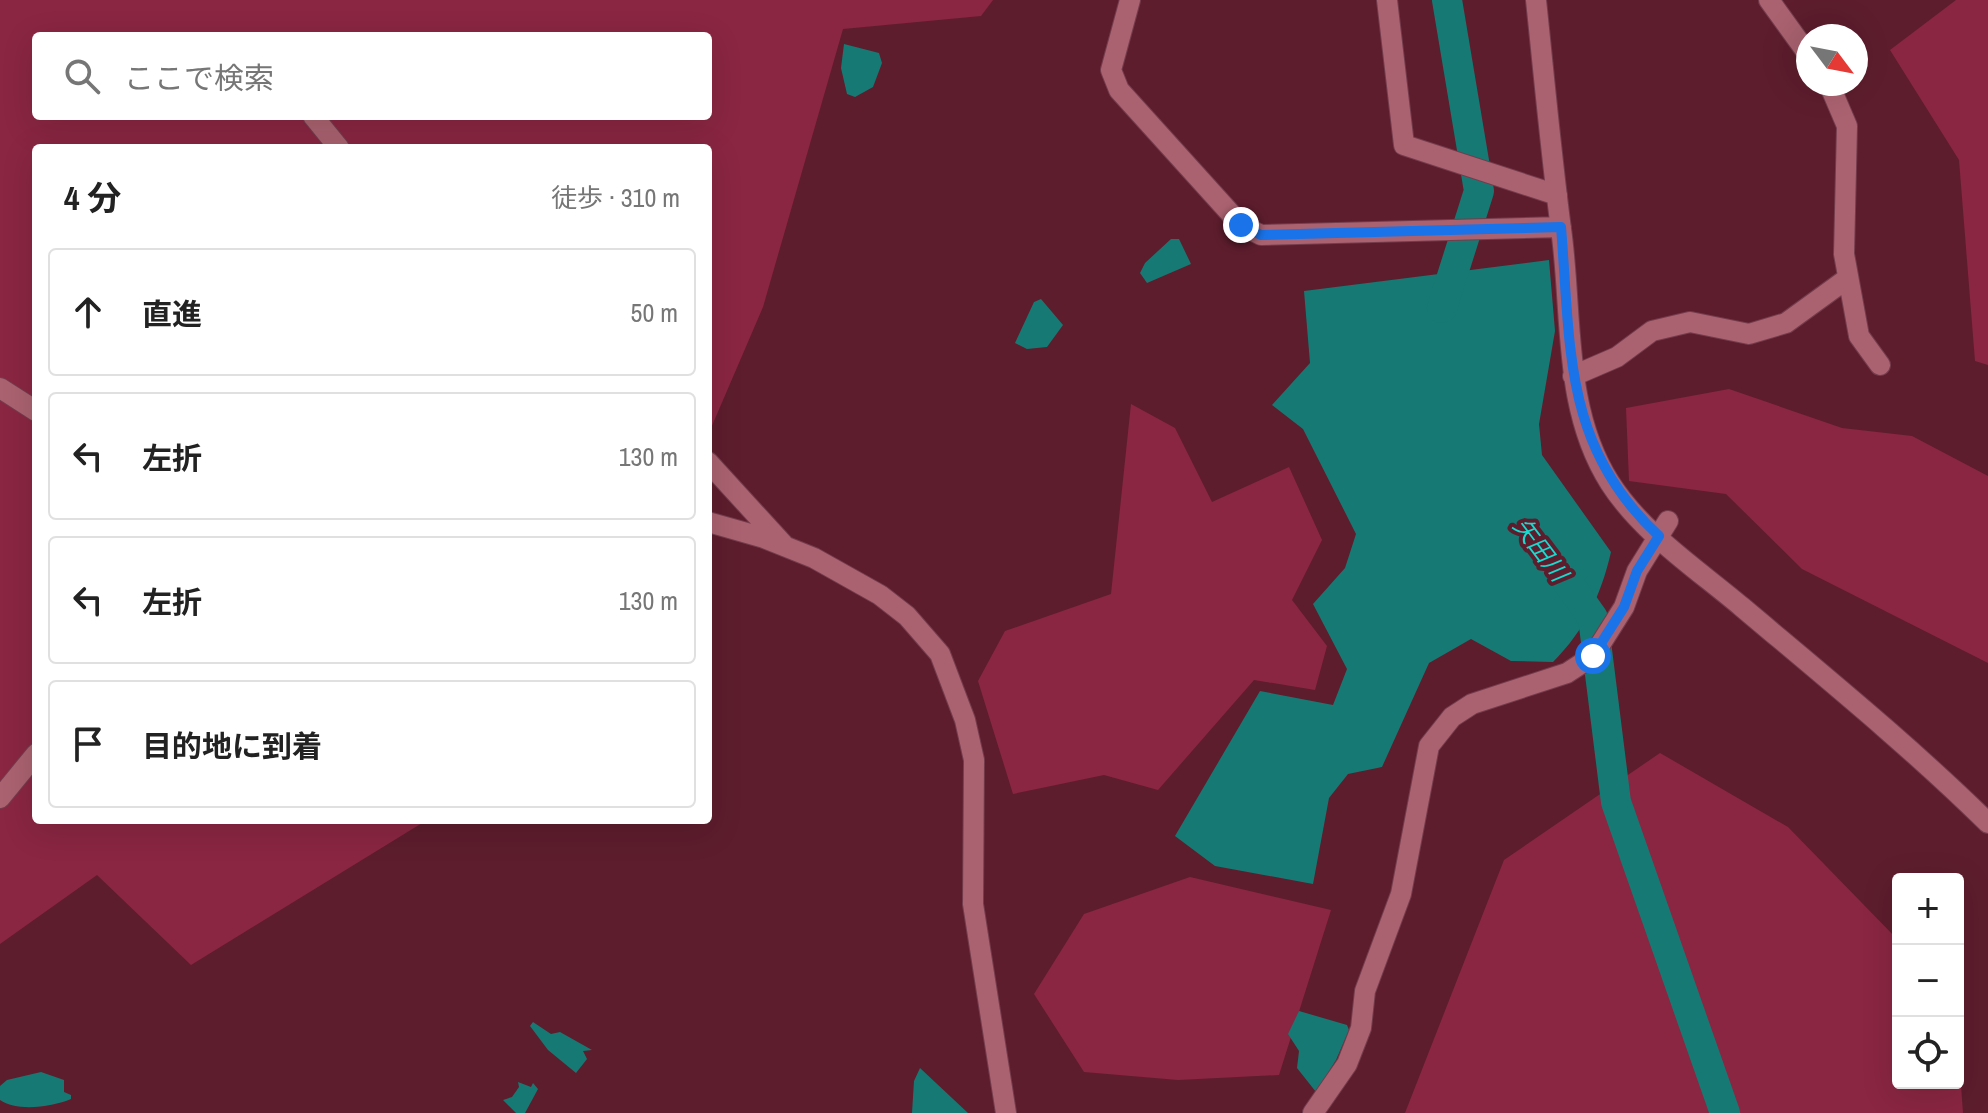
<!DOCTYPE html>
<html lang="ja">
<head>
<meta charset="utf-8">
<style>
  body { margin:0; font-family:"Archivo Narrow","Noto Sans JP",sans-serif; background:#f6f6f6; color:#222 }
  .controls { position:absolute; right:24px; bottom:24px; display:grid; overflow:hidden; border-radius:8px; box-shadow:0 8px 32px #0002 }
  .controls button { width:72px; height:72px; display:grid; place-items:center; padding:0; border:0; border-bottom:2px solid #e0e0e0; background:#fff; color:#222; font:40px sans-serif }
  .compass { position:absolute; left:1796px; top:24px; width:72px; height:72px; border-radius:50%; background:#fff; box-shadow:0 8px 32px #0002; rotate:122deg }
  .stop { position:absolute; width:24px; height:24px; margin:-18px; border:6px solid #1a73e8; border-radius:50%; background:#fff }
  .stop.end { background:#1a73e8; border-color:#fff; box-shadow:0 2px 8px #0008 }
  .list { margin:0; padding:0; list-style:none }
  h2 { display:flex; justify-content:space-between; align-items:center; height:104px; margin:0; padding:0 32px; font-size:34px }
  h2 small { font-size:26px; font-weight:400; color:#767676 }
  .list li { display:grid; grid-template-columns:52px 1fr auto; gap:24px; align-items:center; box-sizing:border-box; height:128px; margin:0 16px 16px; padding:0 16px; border:2px solid #e0e0e0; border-radius:8px }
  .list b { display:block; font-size:30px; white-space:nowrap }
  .list em { font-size:26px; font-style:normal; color:#767676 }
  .icon { flex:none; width:44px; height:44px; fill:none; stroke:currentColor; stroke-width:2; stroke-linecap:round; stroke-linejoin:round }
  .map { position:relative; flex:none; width:1988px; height:1113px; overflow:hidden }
  .search { position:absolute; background:#fff; box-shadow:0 8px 32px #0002; left:32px; top:32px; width:680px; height:88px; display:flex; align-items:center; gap:20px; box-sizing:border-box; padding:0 28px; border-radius:8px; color:#767676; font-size:30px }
  .panel { position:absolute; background:#fff; box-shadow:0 8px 32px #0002; left:32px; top:144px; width:680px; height:680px; border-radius:8px }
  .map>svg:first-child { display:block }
  .green { fill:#8a2642; fill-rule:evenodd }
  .water { fill:#177973 }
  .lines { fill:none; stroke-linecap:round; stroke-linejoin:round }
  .river { stroke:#177973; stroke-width:30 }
  .minor-casing { stroke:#743c4c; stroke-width:22 }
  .minor { stroke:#aa6270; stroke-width:20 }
  .route { stroke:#1a73e8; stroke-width:10 }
  .labels { text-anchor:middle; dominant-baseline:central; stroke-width:8; stroke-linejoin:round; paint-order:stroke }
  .water-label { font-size:24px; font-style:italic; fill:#16dbd0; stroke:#5d1d2d }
</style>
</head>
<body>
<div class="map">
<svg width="1988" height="1113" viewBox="0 0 1988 1113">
  <rect width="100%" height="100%" fill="#5d1d2d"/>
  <path class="green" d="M0,0H993L981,16L843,29L763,307L708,435V148H36V820H427L191,965L97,875L0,944ZM36,36H708V116H36Z
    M1956,0H1988V365L1975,361L1959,160L1890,50Z
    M1729,389L1842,428L1912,436L1988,476V663L1802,569L1726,494L1629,481L1626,408Z
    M1131,404L1175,428L1212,502L1289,467L1322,540L1292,600L1327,646L1315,690L1254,680L1158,790L1104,775L1013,794L978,681L1005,631L1111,594Z
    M1660,753L1788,827L1898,940V1083H1958V1044L1963,1113H1405L1504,860Z
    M1190,877L1331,910L1279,1075L1178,1080L1084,1072L1034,994L1084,914Z"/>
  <path class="water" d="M844,44L879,53L882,63L873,87L855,97L847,94L841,68Z
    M1171,239H1179L1191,264L1147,283L1140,273L1145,263Z
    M1549,260L1555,331L1539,424L1542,455L1611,552C1601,595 1585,630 1553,662L1511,661L1471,639L1429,663L1382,767L1348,774L1329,798L1313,884L1215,866L1175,836L1260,691L1333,705L1347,669L1313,604L1345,568L1356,534L1303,429L1272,405L1310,363L1304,291Z
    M1041,299L1063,325L1047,347L1027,349L1015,343L1034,302Z
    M1299,1011L1347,1025L1349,1030L1336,1060L1316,1092L1297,1068L1299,1051L1288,1034Z
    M533,1022L551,1034L560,1032L592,1050L583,1051L587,1059L576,1073L548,1050L530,1026Z
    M920,1068L968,1113H912L914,1081Z
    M41,1072L64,1080V1092L71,1095V1099C52,1107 17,1112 0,1100V1086L7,1080Z
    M518,1082L531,1087L533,1083L538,1089L525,1113H516L503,1100L512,1097L519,1087Z"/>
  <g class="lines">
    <path class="river" d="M1442,308L1479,191L1447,0
      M1566,580L1593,618L1616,802L1725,1113"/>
    <g class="minor-casing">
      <path id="minor" d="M1130,0L1111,70L1119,90L1241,225L1261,235L1561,227
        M1387,0L1404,145L1557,195
        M1536,0C1544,76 1551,153 1561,229C1573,313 1562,408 1610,483C1642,533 1697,569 1742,607C1825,677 1911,747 1988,823
        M1769,0L1808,54
        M1829,84L1847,126L1844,254L1859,336L1880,365
        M313,116L339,148
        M1573,376L1617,357L1652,331L1690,322L1749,334L1786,323L1848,278
        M0,388L36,411
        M708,462L783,544
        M708,522L764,538L814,558L880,595L907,616L940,654L965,720L974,760L973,904L1006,1113
        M0,798L36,754
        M1313,1113L1347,1064L1361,1028L1365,991L1401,894L1429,746L1452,717L1472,704L1567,673L1593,656L1624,607L1637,571L1668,521"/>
    </g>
    <use href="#minor" class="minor"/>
  </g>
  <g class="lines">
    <path class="route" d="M1241,225L1261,235L1561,227C1571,348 1563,447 1659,536L1637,571L1624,607L1593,656"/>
  </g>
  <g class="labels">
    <g class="water-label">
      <text transform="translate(1541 549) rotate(53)">矢田川</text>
    </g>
  </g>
</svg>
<div class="controls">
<button>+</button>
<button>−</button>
<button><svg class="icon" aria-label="locate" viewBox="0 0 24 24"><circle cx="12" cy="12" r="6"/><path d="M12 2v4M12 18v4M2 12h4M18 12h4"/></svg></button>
</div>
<svg class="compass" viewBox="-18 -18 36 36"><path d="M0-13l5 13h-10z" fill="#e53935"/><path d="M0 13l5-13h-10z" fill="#767676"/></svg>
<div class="stop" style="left:1593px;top:656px"></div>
<div class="stop end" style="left:1241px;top:225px"></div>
<div class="search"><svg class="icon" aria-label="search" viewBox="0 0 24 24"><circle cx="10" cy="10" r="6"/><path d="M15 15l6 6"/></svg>ここで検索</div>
<section class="panel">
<h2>4 分<small>徒歩 · 310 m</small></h2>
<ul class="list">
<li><svg class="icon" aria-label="ahead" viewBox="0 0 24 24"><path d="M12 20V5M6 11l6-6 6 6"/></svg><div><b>直進</b></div><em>50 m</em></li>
<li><svg class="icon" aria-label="left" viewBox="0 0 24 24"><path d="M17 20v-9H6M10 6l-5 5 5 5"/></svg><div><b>左折</b></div><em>130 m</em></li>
<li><svg class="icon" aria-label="left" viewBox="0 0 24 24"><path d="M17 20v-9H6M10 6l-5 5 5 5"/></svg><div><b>左折</b></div><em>130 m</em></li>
<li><svg class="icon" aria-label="arrive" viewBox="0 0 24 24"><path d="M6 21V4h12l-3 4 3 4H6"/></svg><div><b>目的地に到着</b></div></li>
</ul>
</section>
</div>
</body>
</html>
